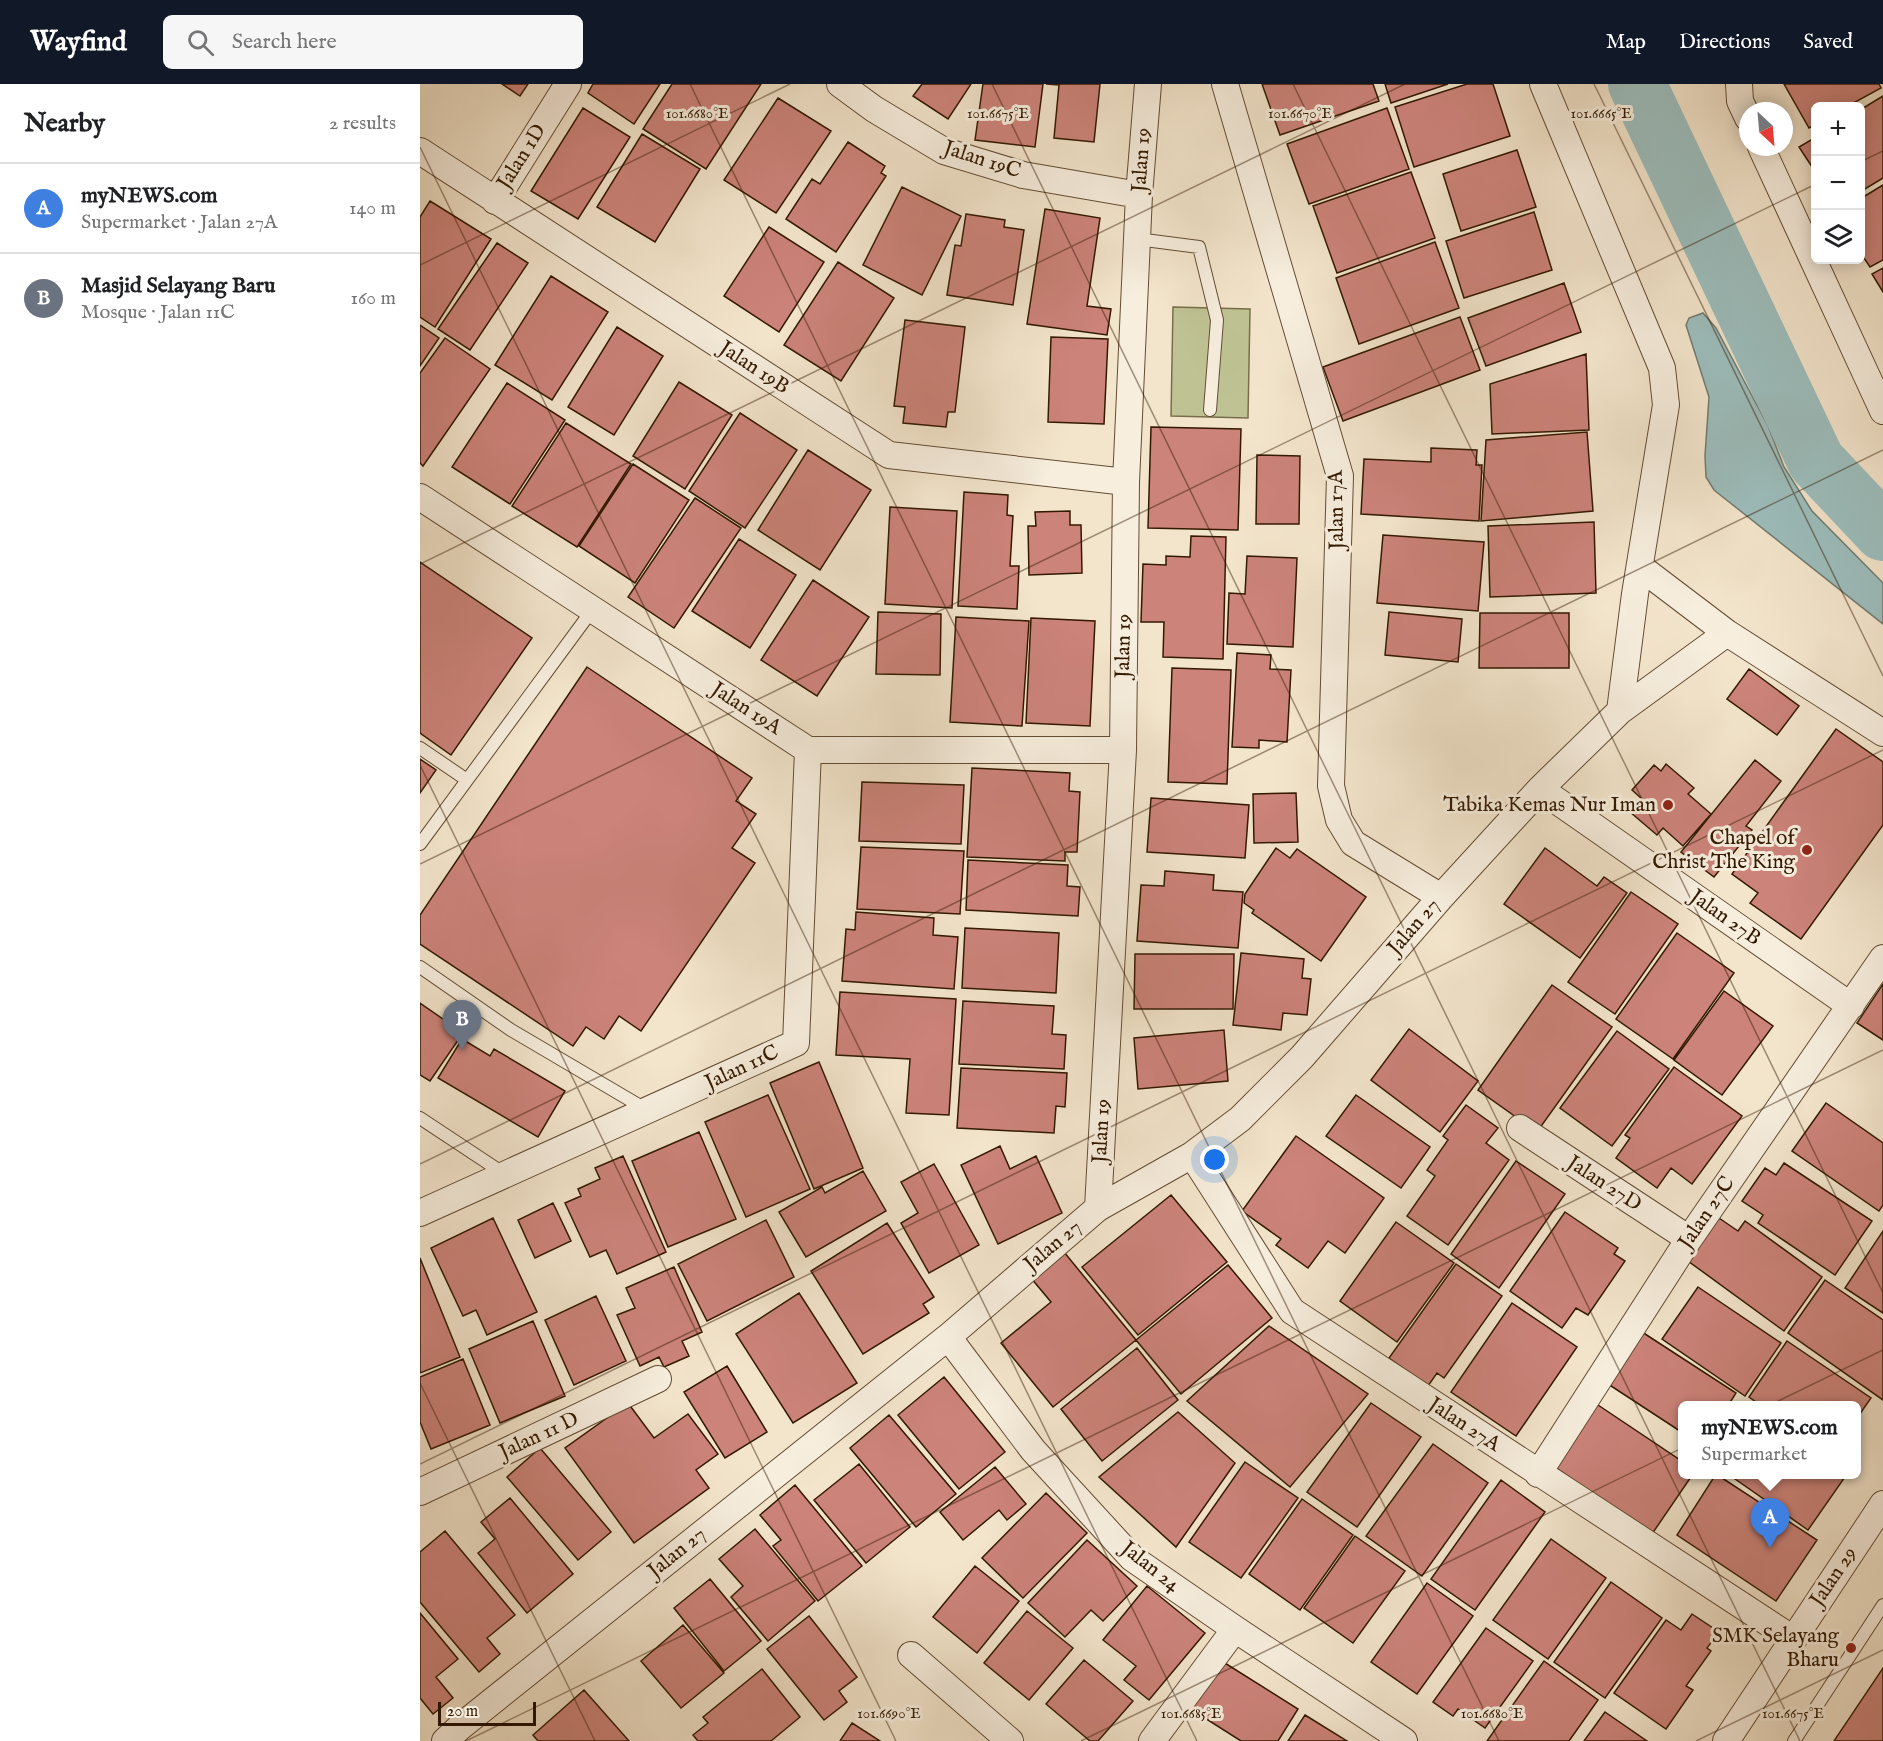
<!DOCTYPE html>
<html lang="en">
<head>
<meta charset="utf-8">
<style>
  body { margin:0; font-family:"IM FELL English",serif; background:#f6f6f6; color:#202124 }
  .controls { position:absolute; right:18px; top:18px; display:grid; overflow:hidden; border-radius:9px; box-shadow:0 3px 15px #0003 }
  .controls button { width:54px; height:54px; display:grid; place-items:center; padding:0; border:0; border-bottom:2px solid #e0e0e0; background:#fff; color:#202124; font:30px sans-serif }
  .compass { position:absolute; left:1319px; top:18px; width:54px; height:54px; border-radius:50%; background:#fff; box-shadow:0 3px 15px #0003; rotate:154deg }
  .scale { position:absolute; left:18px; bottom:15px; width:98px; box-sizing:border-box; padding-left:6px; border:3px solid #331900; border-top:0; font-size:16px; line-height:21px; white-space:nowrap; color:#331900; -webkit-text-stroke:4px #f7eede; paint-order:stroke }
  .you { position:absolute; left:795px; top:1076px; width:21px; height:21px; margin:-15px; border:4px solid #fff; border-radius:50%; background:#1a73e8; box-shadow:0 0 0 9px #1a73e833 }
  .badge { display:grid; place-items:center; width:39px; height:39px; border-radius:50%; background:#111827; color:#fff; font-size:20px; font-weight:700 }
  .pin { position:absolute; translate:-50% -50px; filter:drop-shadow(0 2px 3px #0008) }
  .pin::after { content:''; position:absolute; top:32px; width:21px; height:18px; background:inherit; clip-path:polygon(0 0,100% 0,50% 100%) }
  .popup { position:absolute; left:1258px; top:1317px; width:183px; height:78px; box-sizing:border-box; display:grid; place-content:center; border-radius:9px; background:#fff; filter:drop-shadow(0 2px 4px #0005); font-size:20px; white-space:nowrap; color:#757577 }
  .popup b { font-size:22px; color:#202124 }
  .popup::after { content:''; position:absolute; left:50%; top:100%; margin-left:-12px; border:12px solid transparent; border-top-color:#fff }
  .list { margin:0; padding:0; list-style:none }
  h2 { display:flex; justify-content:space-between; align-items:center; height:78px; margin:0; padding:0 24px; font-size:26px }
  h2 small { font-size:20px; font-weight:400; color:#757577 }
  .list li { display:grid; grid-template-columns:39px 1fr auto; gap:18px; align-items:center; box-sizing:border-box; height:90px; padding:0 24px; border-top:2px solid #e0e0e0 }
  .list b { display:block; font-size:22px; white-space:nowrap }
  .list p { margin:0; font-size:20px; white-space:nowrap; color:#757577 }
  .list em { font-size:20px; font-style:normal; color:#757577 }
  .icon { flex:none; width:33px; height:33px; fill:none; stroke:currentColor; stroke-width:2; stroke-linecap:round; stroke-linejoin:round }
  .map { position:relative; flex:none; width:1463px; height:1657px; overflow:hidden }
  header { display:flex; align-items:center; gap:36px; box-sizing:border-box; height:84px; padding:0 30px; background:#111827; color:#fff }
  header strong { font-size:28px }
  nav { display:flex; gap:33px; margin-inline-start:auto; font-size:21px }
  .search { width:420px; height:54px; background:#f6f6f6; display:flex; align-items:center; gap:15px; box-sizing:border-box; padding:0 21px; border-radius:9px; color:#757577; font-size:22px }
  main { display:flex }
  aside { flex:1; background:#fff }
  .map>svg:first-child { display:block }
  .green { fill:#bfc394; stroke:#796e4a; stroke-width:1.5 }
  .water { fill:#9dbebd; stroke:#737c71; stroke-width:1.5 }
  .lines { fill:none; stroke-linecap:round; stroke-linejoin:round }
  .river { stroke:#9dbebd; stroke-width:58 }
  .building { fill:#cc837a; stroke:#331900; stroke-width:1.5 }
  .service-casing { stroke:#634c33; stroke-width:14 }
  .minor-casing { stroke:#634c33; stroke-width:28 }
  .service { stroke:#f7eede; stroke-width:12 }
  .minor { stroke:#f7eede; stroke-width:26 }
  .ticks { fill:none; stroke:#331900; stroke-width:1.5; stroke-opacity:0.45 }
  .poi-dot { fill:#8f2418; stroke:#f7eede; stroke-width:2 }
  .labels { text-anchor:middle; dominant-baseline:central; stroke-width:6; stroke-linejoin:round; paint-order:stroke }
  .street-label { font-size:21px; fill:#331900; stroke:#f7eede }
  .poi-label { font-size:21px; fill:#331900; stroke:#f7eede; text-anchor:end }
  .ticks-label { font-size:15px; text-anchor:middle; fill:#331900; stroke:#f7eede; stroke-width:6; stroke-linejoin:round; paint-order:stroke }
</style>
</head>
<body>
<header>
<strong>Wayfind</strong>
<div class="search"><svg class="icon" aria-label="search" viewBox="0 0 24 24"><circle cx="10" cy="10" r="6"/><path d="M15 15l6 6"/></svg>Search here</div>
<nav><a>Map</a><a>Directions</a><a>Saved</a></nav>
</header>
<main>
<aside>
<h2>Nearby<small>2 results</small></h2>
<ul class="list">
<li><span class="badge" style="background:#3f7fe0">A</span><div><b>myNEWS.com</b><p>Supermarket · Jalan 27A</p></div><em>140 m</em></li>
<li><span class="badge" style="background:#6b7280">B</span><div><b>Masjid Selayang Baru</b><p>Mosque · Jalan 11C</p></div><em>160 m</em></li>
</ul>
</aside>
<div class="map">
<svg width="1463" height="1657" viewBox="0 0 1463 1657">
  <rect width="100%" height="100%" fill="#f3e5cc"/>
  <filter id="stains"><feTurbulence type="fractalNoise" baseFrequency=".00333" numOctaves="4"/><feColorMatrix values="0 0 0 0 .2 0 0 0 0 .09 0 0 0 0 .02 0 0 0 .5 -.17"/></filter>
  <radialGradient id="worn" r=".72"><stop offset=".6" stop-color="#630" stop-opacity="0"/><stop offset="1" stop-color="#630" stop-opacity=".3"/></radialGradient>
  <path class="green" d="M753,223L830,225L828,334L751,332Z"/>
  <path class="water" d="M1283,229L1296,244L1348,342L1364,383L1392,427L1463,499V540L1294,406L1286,393L1285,372L1289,313L1266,241L1269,234Z"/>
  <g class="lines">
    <path class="river" d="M1217,0L1396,377L1463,448"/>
  </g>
  <path class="building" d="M82,0H108L100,12Z
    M173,0H240L214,40L168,9Z
    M252,0H341L286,85L223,45Z
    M502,0H551L528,35L493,12Z
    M563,0H623L615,63L555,56Z
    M626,0H680L674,58L634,54L639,1Z
    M842,0H953L959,17L860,51Z
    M965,0H1028L971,19Z
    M1047,0H1073L1090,52L994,83L975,23Z
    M1364,0H1459L1461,4L1428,22H1396V40L1389,44Z
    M1463,12V94L1440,108V26Z
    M358,14L411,47L356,129L304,96Z
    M163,24L210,53L158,135L111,107Z
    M967,24L989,85L889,120L867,60Z
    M222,50L280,85L235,158L177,123Z
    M1396,53V89L1379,63Z
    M428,58L465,82L461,89L466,92L416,168L366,135L392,95L400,100Z
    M1097,66L1116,123L1041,147L1023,90Z
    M991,88L1015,154L917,189L893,122Z
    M1463,101V176L1450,183L1440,168V115Z
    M482,103L541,132L502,211L443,181Z
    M10,117L71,155L15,243L0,233V133Z
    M625,125L680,134L667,222L691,225L687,251L607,240Z
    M1114,128L1132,186L1044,214L1026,157Z
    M546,130L585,136L584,143L604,146L593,221L527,211L535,161L541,162Z
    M349,143L404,178L359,248L304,212Z
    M1015,158L1039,224L939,260L916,194Z
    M77,159L108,179L50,266L18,245Z
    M418,178L474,214L421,297L364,261Z
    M1463,184V208L1452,190Z
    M131,192L188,228L132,316L75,281Z
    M1144,199L1161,248L1066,282L1048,234Z
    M1040,233L1060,286L923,337L903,283Z
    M485,236L545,243L535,328H528L526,343L483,339L485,323L474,322Z
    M0,241L19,254L0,282Z
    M197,243L243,272L194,351L148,323Z
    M631,253L688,255L684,340L628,338Z
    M25,254L70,285L3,382L0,379V289Z
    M1166,270L1169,346L1072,350L1070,300Z
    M259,298L312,331L265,405L213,372Z
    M87,299L145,336L90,420L32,383Z
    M320,329L377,366L325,444L269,407Z
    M146,339L211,380L157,463L92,422Z
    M731,343L821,345L818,446L728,444Z
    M1167,348L1173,427L1061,437L1066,356Z
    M1011,364L1057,366L1056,381H1062L1059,437L941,430L944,375L1011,378Z
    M388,366L451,406L400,486L338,446Z
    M837,371L880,372L879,440H836Z
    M213,380L269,416L215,499L159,462Z
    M544,408L588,411L587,431L593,432L590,482H599L597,525L538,522Z
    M275,414L321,444L254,544L208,513Z
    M470,423L537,427L532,524L465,520Z
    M650,427V441H661L662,489L609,491L608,442H616L615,428Z
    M1174,438L1176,509L1070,513L1068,442Z
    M963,451L1064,458L1058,527L957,519Z
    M771,452L806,453L803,575L743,573L744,538H721L723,480L746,481V472L770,473Z
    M319,455L376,491L330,564L272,527Z
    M827,472L877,474L873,563L807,560L809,509L825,510Z
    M0,478L112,554L31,671L0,649Z
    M393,496L449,533L397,612L341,576Z
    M458,528L521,530L520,591L456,590Z
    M969,528L1042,535L1038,578L965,571Z
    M1060,529H1149V584H1059Z
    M536,533L609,537L602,642L530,638Z
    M611,534L675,537L670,642L606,639Z
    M817,569L851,571L850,585L871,586L867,658L839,656V664L812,663Z
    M167,583L332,694L316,717L336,730L312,764L335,779L221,947L199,932L184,955L166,943L153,962L0,860V831Z
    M752,584L811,586L807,700L748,698Z
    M1329,585L1379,622L1357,651L1307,615Z
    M1416,645L1463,678V741L1381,855L1330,819L1338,809L1312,790Z
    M0,675L16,686L0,709Z
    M1335,676L1361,697L1326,742L1332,746L1294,793L1261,768Z
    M1246,680L1274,704L1268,710L1291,730L1263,762L1243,744L1237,751L1210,728L1222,715L1212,706L1234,681L1241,687Z
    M552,684L650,689L649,707L660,708L657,768H645V777L547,773Z
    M442,698L544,701L541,760L439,757Z
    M876,709L878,758L834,759L833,710Z
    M731,714L829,721L825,774L727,768Z
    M441,763L544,767L540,830L437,825Z
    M856,764L870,774L877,765L946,813L901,877L832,829L834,826L824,819L825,810Z
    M1125,764L1177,802L1184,793L1207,809L1160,874L1084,820Z
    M548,776L648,781L647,802L660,803L658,832L546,826Z
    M745,787L794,791L793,806L823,808L818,864L717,857L721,801L744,802Z
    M1211,808L1258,840L1195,930L1148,898Z
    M436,828L514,834L513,851L538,853L534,905L422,897L426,845L435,846Z
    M545,844L639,849L636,909L542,904Z
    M1257,849L1314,889L1253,975L1196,935Z
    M821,869L884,875L882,894L891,895L887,931L863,929L861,946L813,941Z
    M715,870H814L813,925H714Z
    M1463,900V956L1437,939Z
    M1132,901L1192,943L1117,1048L1058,1006Z
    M1304,907L1353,942L1302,1011L1254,976Z
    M420,908L536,915L529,1031L486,1029L490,975L416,971Z
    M543,917L634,922L632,950L646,951L644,985L539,980Z
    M0,919L43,949L10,997L0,991Z
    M989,945L1058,997L1020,1048L951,996Z
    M804,946L808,997L718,1005L714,954Z
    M1197,947L1249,985L1192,1062L1140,1024Z
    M42,955L70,972L74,965L145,1007L118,1053L18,994Z
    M399,978L443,1084L394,1105L350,999Z
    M1254,983L1322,1032L1272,1100L1251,1084L1237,1104L1196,1074L1210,1054L1205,1051Z
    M541,984L647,989L645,1023L636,1022L634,1049L537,1044Z
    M348,1011L390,1105L326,1133L285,1038Z
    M936,1011L1010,1063L981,1104L906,1052Z
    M1406,1019L1463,1059V1121L1459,1127L1372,1067Z
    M1046,1021L1078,1044L1066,1059L1089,1076L1028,1161L987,1132L1015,1092L1007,1086L1028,1056L1023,1052Z
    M279,1048L316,1135L248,1163L212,1077Z
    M876,1052L964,1114L925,1169L908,1157L888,1184L856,1161L861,1155L822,1127Z
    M580,1062L590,1085L616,1072L642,1129L578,1160L541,1081Z
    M203,1072L246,1168L197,1190L186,1166L170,1173L145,1119L161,1112L158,1105L180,1095L175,1084Z
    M1096,1077L1145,1110L1079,1204L1031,1170Z
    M1364,1079L1452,1137L1415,1191L1338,1139L1343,1131L1322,1117L1345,1084L1356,1091Z
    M514,1080L559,1161L509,1189L481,1139L498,1129L481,1098Z
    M443,1087L466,1127L386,1173L359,1128L402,1103L405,1109Z
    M751,1111L807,1178L718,1251L662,1183Z
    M133,1119L151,1157L115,1174L98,1136Z
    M1145,1128L1198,1164L1194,1170L1205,1177L1168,1231L1156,1224L1142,1244L1090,1207Z
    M73,1134L117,1228L67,1251L56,1226L43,1232L11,1164Z
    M1299,1134L1318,1147L1325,1137L1402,1193L1364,1247L1268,1177Z
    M346,1136L374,1193L287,1237L258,1180Z
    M976,1138L1034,1179L977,1258L920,1217Z
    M467,1139L514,1213L503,1220L509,1229L443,1270L391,1187Z
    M1463,1147V1229L1425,1204Z
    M644,1168L716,1256L633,1323L581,1259L631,1218L611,1194Z
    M0,1174L40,1273L0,1289Z
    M1036,1180L1082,1212L1024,1294L1017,1289L1008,1302L969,1274Z
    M808,1181L852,1234L761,1310L716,1256Z
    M254,1183L282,1248L262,1257L269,1272L244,1283L239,1273L220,1282L197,1231L215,1224L206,1204Z
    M1405,1196L1463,1236V1316L1368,1249Z
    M1278,1203L1361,1259L1325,1312L1242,1255Z
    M379,1209L437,1299L373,1339L316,1250Z
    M176,1212L206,1277L154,1301L125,1236Z
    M1092,1219L1157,1263L1096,1352L1031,1308Z
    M113,1237L145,1312L80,1339L49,1265Z
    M849,1242L948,1310L870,1403L767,1317Z
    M1222,1248L1316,1309L1309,1320L1311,1322H1263V1349L1188,1300Z
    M1367,1257L1451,1314L1437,1334V1322H1342L1329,1313Z
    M717,1264L758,1316L682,1377L641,1325Z
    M43,1275L70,1341L11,1365L0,1338V1293Z
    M307,1282L347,1348L305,1374L264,1308Z
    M524,1293L585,1368L539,1405L478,1331Z
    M208,1319L234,1354L268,1330L298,1370L276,1386L289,1404L214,1459L145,1364Z
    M951,1319L1001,1353L937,1443L887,1408Z
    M1175,1319L1263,1378V1390H1273L1232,1450L1132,1381Z
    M758,1328L815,1379L756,1463L679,1393Z
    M469,1331L536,1410L496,1443L430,1364Z
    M1013,1360L1068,1399L1002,1492L946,1452Z
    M120,1364L191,1448L158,1476L87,1393Z
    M825,1378L878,1414L821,1494L769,1458Z
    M439,1380L490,1443L446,1479L394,1416Z
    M575,1383L606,1420L587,1436L579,1426L543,1456L520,1428Z
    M1296,1390L1397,1456L1356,1517L1257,1451Z
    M1308,1390H1427L1388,1446Z
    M1081,1396L1125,1428L1055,1526L1011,1495Z
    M375,1401L442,1482L398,1517L353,1462L361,1456L340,1431Z
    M626,1409L667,1449L603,1514L562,1474Z
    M90,1414L153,1490L107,1529L58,1469L75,1455L61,1438Z
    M882,1415L933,1451L880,1526L829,1490Z
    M335,1445L395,1517L348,1557L311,1513L323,1502L299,1475Z
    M25,1447L95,1531L67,1554L80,1570L59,1588L0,1518V1468Z
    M935,1452L985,1487L933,1559L884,1524Z
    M1131,1455L1186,1494L1128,1575L1073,1536Z
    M667,1456L717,1502L683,1537L671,1526L645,1553L608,1519Z
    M555,1482L599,1517L557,1569L513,1533Z
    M290,1495L341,1557L304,1587L254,1524Z
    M1191,1498L1242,1534L1185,1614L1134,1578Z
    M1007,1499L1053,1532L997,1610L951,1578Z
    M727,1502L785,1549L729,1616L704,1596L716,1582L683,1556Z
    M607,1527L653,1564L609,1616L564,1579Z
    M0,1529L38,1575L16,1593L33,1614L13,1630L0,1614Z
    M1272,1530L1299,1548L1287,1564L1291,1567L1266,1602L1273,1606L1246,1645L1194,1609L1246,1536L1261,1546Z
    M389,1532L437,1593L419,1607L427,1618L404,1636L347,1565Z
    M263,1541L304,1589L261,1624L221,1577Z
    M1066,1544L1113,1577L1065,1644L1038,1625L1033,1632L1013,1618Z
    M664,1576L713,1617L678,1657H670L626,1620Z
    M800,1576L878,1625L858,1657H821L769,1624Z
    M1124,1577L1178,1616L1149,1657H1067Z
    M1463,1584V1657H1414Z
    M342,1585L380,1633L351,1657H278L273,1651L288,1639L283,1633Z
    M164,1606L209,1657H118L113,1651Z
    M1185,1628L1227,1657H1164Z
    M885,1631L927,1657H868Z
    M432,1639L460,1657H420Z"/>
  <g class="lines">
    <g class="service-casing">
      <path id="service" d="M717,155L779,163L797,236L790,326
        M0,664L47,696
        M0,760L173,525
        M0,883L91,946L227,1026
        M0,1034L86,1091
        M1374,1657L1463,1521"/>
    </g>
    <g class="minor-casing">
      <path id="minor" d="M420,0L454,25L524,67L603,91L719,111
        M805,0L920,392L911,702L919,736L933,759L1021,813
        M1123,0L1242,284L1246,321L1215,510L1200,627
        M1319,0L1320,17L1328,34
        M1341,63L1463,327
        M0,67L469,371L706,398
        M75,117L148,0
        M0,413L388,666H703
        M1220,483L1307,549L1463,649
        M1120,705L1431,922
        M1100,1044L1269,1155
        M772,1071L872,1227L1373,1555
        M678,1124L703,666L706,398L719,111L728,0
        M0,1129L376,959L388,666
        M528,1253L613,1366L712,1474L815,1545L984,1657
        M1118,1390L1269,1155L1463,874
        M0,1408L238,1295
        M491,1571L590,1657
        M25,1657L40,1643L528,1253L678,1124L772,1071L820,1035L882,973L1021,813L1120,705L1200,627L1307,549
        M732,1657L815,1545
        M1306,1657L1463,1420"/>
    </g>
    <use href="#service" class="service"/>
    <use href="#minor" class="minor"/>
  </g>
  <path class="ticks" d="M270,0L1079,1657M572,0L1380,1657M873,0L1463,1209M1174,0L1463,592M0,63L777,1657M1440,78L1463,67M0,181L370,0M0,480L985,0M0,681L476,1657M0,780L1396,100M0,1080L1463,366M0,1299L175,1657M0,1380L1463,666M46,1657L1463,966M661,1657L1463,1266M1276,1657L1463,1566"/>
  <g class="poi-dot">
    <circle cx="1248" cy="721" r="6"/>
    <circle cx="1387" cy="766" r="6"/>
    <circle cx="1431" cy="1564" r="6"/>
  </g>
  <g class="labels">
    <g class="street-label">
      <text transform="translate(102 73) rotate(-58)">Jalan 1D</text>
      <text transform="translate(562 76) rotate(18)">Jalan 19C</text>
      <text transform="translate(722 76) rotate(-86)">Jalan 19</text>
      <text transform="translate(334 284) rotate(33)">Jalan 19B</text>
      <text transform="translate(917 426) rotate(-91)">Jalan 17A</text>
      <text transform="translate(704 562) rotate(-89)">Jalan 19</text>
      <text transform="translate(326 625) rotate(33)">Jalan 19A</text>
      <text transform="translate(1305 834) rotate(35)">Jalan 27B</text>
      <text transform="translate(994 843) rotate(-49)">Jalan 27</text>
      <text transform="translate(322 984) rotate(-25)">Jalan 11C</text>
      <text transform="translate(682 1047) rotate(-87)">Jalan 19</text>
      <text transform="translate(1184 1100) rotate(33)">Jalan 27D</text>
      <text transform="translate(1287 1129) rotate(-56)">Jalan 27C</text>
      <text transform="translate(633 1162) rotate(-40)">Jalan 27</text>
      <text transform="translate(1044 1341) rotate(33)">Jalan 27A</text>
      <text transform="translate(119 1352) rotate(-25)">Jalan 11 D</text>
      <text transform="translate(257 1469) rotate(-39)">Jalan 27</text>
      <text transform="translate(730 1483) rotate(38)">Jalan 24</text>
      <text transform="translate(1414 1493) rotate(-56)">Jalan 29</text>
    </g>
    <g class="poi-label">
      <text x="1236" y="721">Tabika Kemas Nur Iman</text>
      <text x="1375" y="754">Chapel of<tspan x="1375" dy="24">Christ The King</tspan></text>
      <text x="1419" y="1552">SMK Selayang<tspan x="1419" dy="24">Bharu</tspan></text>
    </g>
  </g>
  <g class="ticks-label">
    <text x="277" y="34">101.6680°E</text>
    <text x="578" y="34">101.6675°E</text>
    <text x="880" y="34">101.6670°E</text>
    <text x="1181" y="34">101.6665°E</text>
    <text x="469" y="1634">101.6690°E</text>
    <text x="771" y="1634">101.6685°E</text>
    <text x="1072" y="1634">101.6680°E</text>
    <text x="1373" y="1634">101.6675°E</text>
  </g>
  <rect width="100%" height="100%" filter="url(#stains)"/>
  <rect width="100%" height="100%" fill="url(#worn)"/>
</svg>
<div class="controls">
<button>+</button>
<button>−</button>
<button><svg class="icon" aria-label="layers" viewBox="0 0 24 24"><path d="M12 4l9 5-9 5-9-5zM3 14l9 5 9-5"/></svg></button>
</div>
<svg class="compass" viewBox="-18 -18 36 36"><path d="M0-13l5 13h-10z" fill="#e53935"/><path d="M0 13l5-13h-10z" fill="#757577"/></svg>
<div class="scale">20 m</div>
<div class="you"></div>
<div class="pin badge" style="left:1350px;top:1464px;background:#3f7fe0">A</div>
<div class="popup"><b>myNEWS.com</b>Supermarket</div>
<div class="pin badge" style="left:42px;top:966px;background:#6b7280">B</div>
</div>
</main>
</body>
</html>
